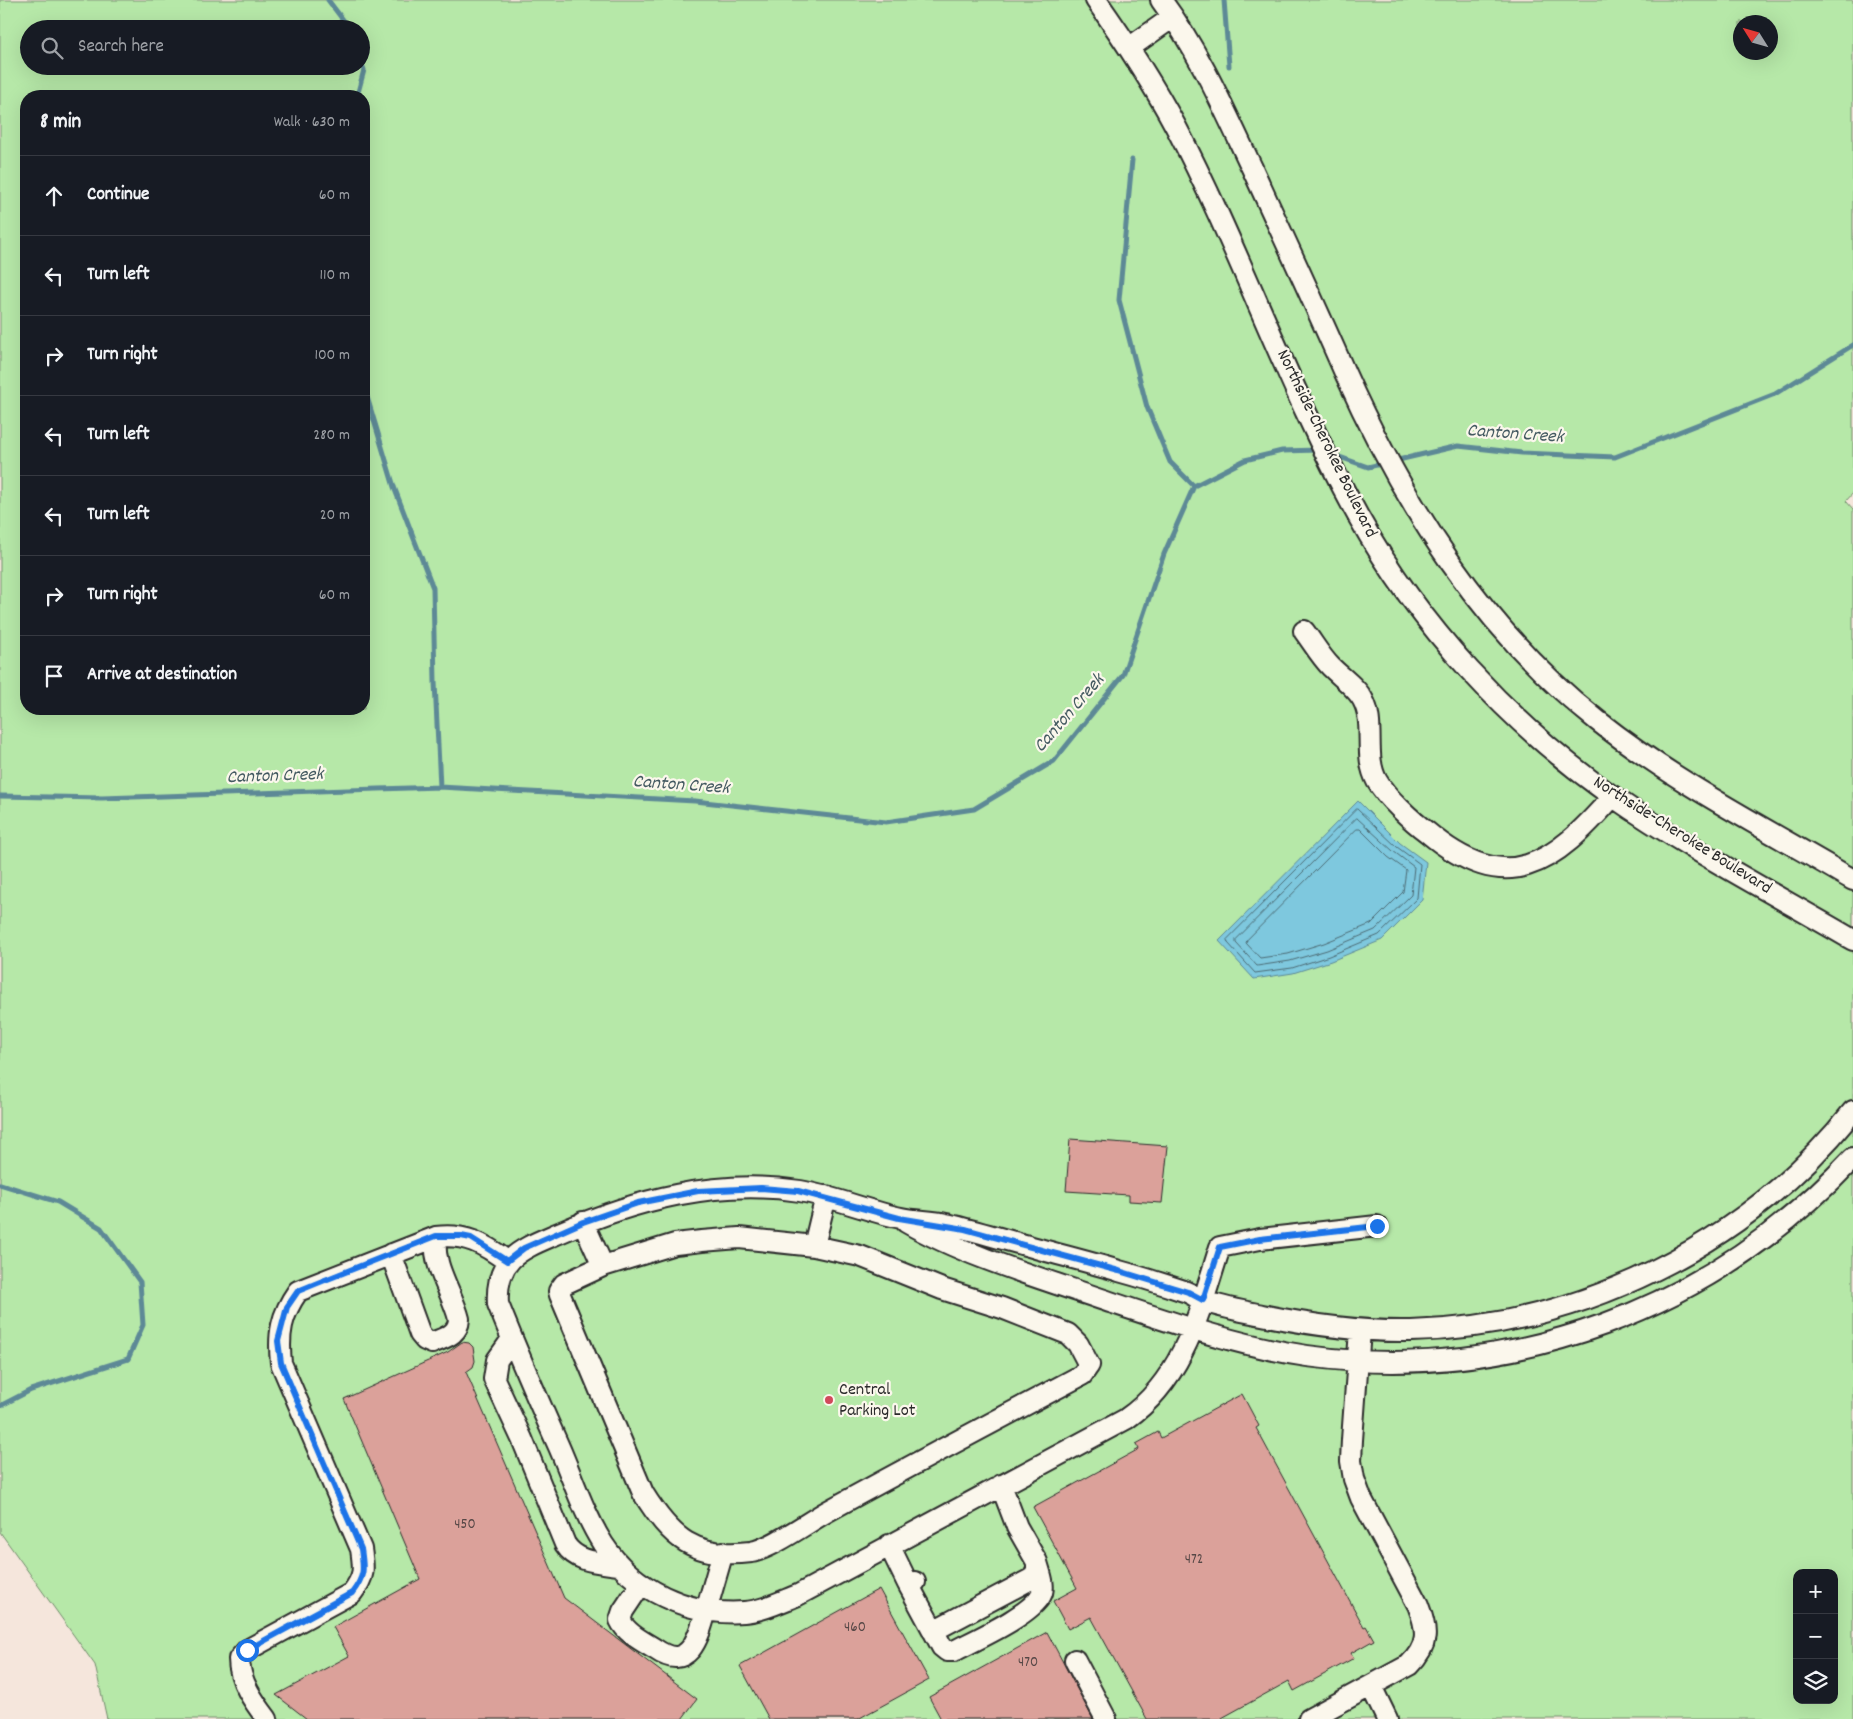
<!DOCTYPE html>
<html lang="en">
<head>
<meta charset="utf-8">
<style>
  body { margin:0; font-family:Dekko,sans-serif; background:#20242c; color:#f1f3f6 }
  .controls { position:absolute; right:15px; bottom:15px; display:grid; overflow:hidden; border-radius:10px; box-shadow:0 5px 20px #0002 }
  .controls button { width:45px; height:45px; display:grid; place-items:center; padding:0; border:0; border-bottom:1px solid #363941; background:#171b24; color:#f1f3f6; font:25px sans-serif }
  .compass { position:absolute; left:1733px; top:15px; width:45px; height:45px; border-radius:50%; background:#171b24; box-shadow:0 5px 20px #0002; rotate:307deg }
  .stop { position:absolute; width:15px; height:15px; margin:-11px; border:4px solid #1a73e8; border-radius:50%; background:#fff }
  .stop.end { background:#1a73e8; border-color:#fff; box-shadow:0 1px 5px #0008 }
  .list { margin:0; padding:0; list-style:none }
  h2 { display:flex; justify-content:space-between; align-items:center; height:65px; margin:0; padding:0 20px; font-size:21px }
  h2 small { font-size:16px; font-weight:400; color:#9ea1a6 }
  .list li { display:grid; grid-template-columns:32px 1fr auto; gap:15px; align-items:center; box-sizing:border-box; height:80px; padding:0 20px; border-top:1px solid #363941 }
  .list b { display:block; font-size:19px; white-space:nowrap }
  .list em { font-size:16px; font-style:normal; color:#9ea1a6 }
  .icon { flex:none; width:28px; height:28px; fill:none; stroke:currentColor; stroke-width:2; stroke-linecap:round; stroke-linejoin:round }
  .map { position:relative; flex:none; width:1853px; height:1719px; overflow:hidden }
  .search { position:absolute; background:#171b24; box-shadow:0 5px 20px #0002; left:20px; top:20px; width:350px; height:55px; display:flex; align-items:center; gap:12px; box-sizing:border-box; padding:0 18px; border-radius:28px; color:#9ea1a6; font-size:19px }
  .panel { position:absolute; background:#171b24; box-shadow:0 5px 20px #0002; left:20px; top:90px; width:350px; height:625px; border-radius:20px }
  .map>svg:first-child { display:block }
  .green { fill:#b6e8a8; stroke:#708a6a; fill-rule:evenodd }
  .water { fill:#7ec8de; stroke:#5d8996 }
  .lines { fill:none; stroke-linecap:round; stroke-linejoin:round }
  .shore { stroke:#4c6a73; stroke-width:1 }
  .stream { stroke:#5d8996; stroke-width:5 }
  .building { fill:#dba19a; stroke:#2b2b2b }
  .minor-casing { stroke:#2b2b2b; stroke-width:24 }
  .minor { stroke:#fbf7ec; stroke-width:20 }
  .route { stroke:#1a73e8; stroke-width:6 }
  .poi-dot { fill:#d1495b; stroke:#fbf7ec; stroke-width:2 }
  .labels { text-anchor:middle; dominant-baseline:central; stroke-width:4.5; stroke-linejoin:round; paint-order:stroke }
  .number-label { font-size:15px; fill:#574847 }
  .street-label { font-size:18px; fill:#2b2b2b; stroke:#fbf7ec }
  .poi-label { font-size:18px; fill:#2b2b2b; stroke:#fbf7ec; text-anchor:start }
  .water-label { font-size:19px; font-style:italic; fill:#445a61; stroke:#fbf7ec }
</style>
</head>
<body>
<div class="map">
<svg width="1853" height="1719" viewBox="0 0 1853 1719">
  <rect width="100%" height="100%" fill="#f5e6dc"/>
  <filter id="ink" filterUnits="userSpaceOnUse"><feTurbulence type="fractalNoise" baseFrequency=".02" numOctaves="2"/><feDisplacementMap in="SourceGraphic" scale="10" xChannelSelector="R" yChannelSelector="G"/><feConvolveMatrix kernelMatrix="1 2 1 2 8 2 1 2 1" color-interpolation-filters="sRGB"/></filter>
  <g filter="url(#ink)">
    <path class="green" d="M0,0H1853V493L1846,501L1853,509V1719H107L95,1665L0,1532ZM1740,22H1770V52H1740ZM29,29H361V66H29ZM26,96H364V709H26ZM1797,1573H1834V1700H1797Z"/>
    <path class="water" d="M1358,801L1400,843L1426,862L1422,900L1382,940L1331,961L1293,973L1254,979L1219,941Z"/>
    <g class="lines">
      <path class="shore" d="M1357,809L1397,847L1420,864L1417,898L1379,935L1329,956L1292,968L1255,973L1228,943L1227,940Z
        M1357,818L1393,851L1414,867L1411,895L1375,930L1327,950L1290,961L1257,966L1236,943V940Z
        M1357,829H1360L1388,857L1406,870L1403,892L1371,924L1324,943L1288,954L1260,958L1246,943L1247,940Z"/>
      <path class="stream" d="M328,0L350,29
        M1224,0L1229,66
        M357,96L364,70L361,62
        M1132,160L1119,300L1147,407L1170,462L1194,486
        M364,387L394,487L433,588L435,682L440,787
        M1334,455L1368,467L1385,463
        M1394,461L1458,446L1522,453L1615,457L1775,394L1853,345
        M0,796L102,798L440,787L695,801L886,822L974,809L1054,761L1123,675L1164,554L1194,486L1245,460L1282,451L1319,450
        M0,1184L58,1202L101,1228L140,1282L143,1325L128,1359L31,1390L0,1406"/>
    </g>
    <path class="building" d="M1070,1139L1168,1146L1162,1203L1129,1201V1195L1066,1191Z
      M462,1342L469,1343L473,1347L475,1361L473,1367L466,1372L564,1598L697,1699L682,1719H307L276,1695L349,1656L333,1627L420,1579L344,1399L448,1352Z
      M1242,1394L1259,1426L1256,1428L1364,1627L1366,1626L1374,1640L1351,1653L1354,1658L1294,1691L1289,1681L1220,1719H1147L1091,1617L1068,1629L1053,1601L1077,1588L1033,1507L1139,1449L1136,1444L1158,1432L1161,1438Z
      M879,1589L929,1680L858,1719H769L740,1666Z
      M1047,1632L1093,1719H941L929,1697Z"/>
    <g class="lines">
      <g class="minor-casing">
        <path id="minor" d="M1096,0C1125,41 1152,82 1176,127C1242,254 1289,391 1358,516C1420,627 1509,723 1612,796C1688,849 1773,893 1853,940
          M1161,0C1199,51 1225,111 1252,168C1283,236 1315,304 1345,373C1405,506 1482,629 1598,721C1676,783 1767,829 1853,880
          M1129,48L1173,17
          M1304,631C1313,643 1321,657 1331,667C1341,677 1357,688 1363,700C1376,724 1363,756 1377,781C1386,797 1412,821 1427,832C1507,899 1553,865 1613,796
          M583,1222L603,1266L675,1244L702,1241L739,1238L814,1246L860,1256L942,1289L1002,1308L1068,1334L1078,1344L1089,1365L1082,1375C997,1420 912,1465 828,1511C808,1522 771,1549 751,1552C694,1559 671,1538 643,1493L560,1295L559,1291L564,1284L603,1266
          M906,1222C966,1257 1047,1280 1113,1303C1176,1324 1240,1346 1307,1356C1513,1384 1712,1309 1853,1158
          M1377,1226L1260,1239L1220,1247C1200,1310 1184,1379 1126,1419L798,1595C780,1602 762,1611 744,1612C689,1616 633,1590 603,1544C584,1514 573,1479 559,1447C538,1400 517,1352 498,1304C495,1257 522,1249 559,1233C635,1200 717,1178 800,1191C835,1197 867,1211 901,1218C916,1221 931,1221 946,1224C970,1229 994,1237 1018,1243C1052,1253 1086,1261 1119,1271C1141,1277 1163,1284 1184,1291C1191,1293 1197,1298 1204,1301C1223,1308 1243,1311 1262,1315C1311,1325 1361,1332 1411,1331C1582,1327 1747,1244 1853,1111
          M814,1246L826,1196
          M391,1254L420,1334L425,1340L432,1343C446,1337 458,1335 459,1319C452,1291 432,1266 436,1237
          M512,1339L497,1360L494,1379L522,1439L565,1544C577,1563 599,1562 619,1565
          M889,1545L908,1584L915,1582
          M641,1584L623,1611L620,1620C626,1633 642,1641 655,1649C692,1675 700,1631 708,1604C713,1587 718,1569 723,1552
          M908,1584L942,1647L947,1651H954C975,1640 1031,1615 1041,1595C1046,1586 1039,1571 1037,1562
          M933,1631L1033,1578L1037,1570V1562L1017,1527L1001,1485
          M1075,1660L1106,1719
          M1371,1686L1387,1719
          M267,1719C254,1702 239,1681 239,1659L247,1650L352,1593C365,1576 364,1569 361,1549L281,1363C278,1334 281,1315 298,1291L436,1237C465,1233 484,1244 507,1261
          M1309,1719L1409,1665C1429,1645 1428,1631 1418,1605L1361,1498L1354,1479L1351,1461L1352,1440L1360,1330"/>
      </g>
      <use href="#minor" class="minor"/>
    </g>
  </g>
  <g class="lines" filter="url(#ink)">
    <path class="route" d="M247,1650L352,1593C365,1576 364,1569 361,1549L281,1363L278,1341L287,1307L298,1291L320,1282L436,1236H461L471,1238L507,1261L524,1248L583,1222L638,1203L698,1191L761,1188L798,1191L899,1218L965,1229L1119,1271L1188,1292L1203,1300L1220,1247L1260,1239L1377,1226"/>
  </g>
  <circle class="poi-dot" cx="829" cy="1400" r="5"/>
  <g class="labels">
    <g class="number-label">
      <text x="465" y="1525">450</text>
      <text x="1194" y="1560">472</text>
      <text x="855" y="1628">460</text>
      <text x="1028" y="1663">470</text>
    </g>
    <g class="street-label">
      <text transform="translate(1326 444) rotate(64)">Northside-Cherokee Boulevard</text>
      <text transform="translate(1682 836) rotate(32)">Northside-Cherokee Boulevard</text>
    </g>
    <g class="poi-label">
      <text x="839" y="1390">Central<tspan x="839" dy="21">Parking Lot</tspan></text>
    </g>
    <g class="water-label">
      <text transform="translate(1515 435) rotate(4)">Canton Creek</text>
      <text transform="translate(1070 714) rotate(-49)">Canton Creek</text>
      <text transform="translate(275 777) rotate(-2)">Canton Creek</text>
      <text transform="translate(681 786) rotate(4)">Canton Creek</text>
    </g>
  </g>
</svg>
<div class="controls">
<button>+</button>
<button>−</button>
<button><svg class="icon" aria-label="layers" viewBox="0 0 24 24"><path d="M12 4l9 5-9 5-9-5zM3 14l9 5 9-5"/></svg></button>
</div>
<svg class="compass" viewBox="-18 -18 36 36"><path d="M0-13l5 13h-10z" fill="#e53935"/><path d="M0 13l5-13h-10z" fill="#9ea1a6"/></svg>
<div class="stop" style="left:247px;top:1650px"></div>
<div class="stop end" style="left:1377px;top:1226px"></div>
<div class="search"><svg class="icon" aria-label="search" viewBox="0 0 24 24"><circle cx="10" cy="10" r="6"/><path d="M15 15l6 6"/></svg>Search here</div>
<section class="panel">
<h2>8 min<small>Walk · 630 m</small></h2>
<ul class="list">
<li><svg class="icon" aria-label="ahead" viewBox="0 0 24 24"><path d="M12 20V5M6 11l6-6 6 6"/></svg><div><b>Continue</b></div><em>60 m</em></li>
<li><svg class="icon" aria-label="left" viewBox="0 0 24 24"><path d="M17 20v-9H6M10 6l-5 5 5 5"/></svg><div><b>Turn left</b></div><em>110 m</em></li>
<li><svg class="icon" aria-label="right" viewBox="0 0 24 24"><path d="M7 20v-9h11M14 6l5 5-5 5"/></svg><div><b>Turn right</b></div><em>100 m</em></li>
<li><svg class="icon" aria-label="left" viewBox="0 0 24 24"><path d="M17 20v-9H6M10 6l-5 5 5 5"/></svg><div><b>Turn left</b></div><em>280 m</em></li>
<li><svg class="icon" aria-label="left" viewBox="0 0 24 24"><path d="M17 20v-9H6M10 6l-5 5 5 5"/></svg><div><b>Turn left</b></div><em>20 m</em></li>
<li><svg class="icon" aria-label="right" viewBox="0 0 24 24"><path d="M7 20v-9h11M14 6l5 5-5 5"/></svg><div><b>Turn right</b></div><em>60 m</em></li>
<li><svg class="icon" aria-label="arrive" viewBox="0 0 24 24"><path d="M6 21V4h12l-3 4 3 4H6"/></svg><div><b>Arrive at destination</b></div></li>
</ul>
</section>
</div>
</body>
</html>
